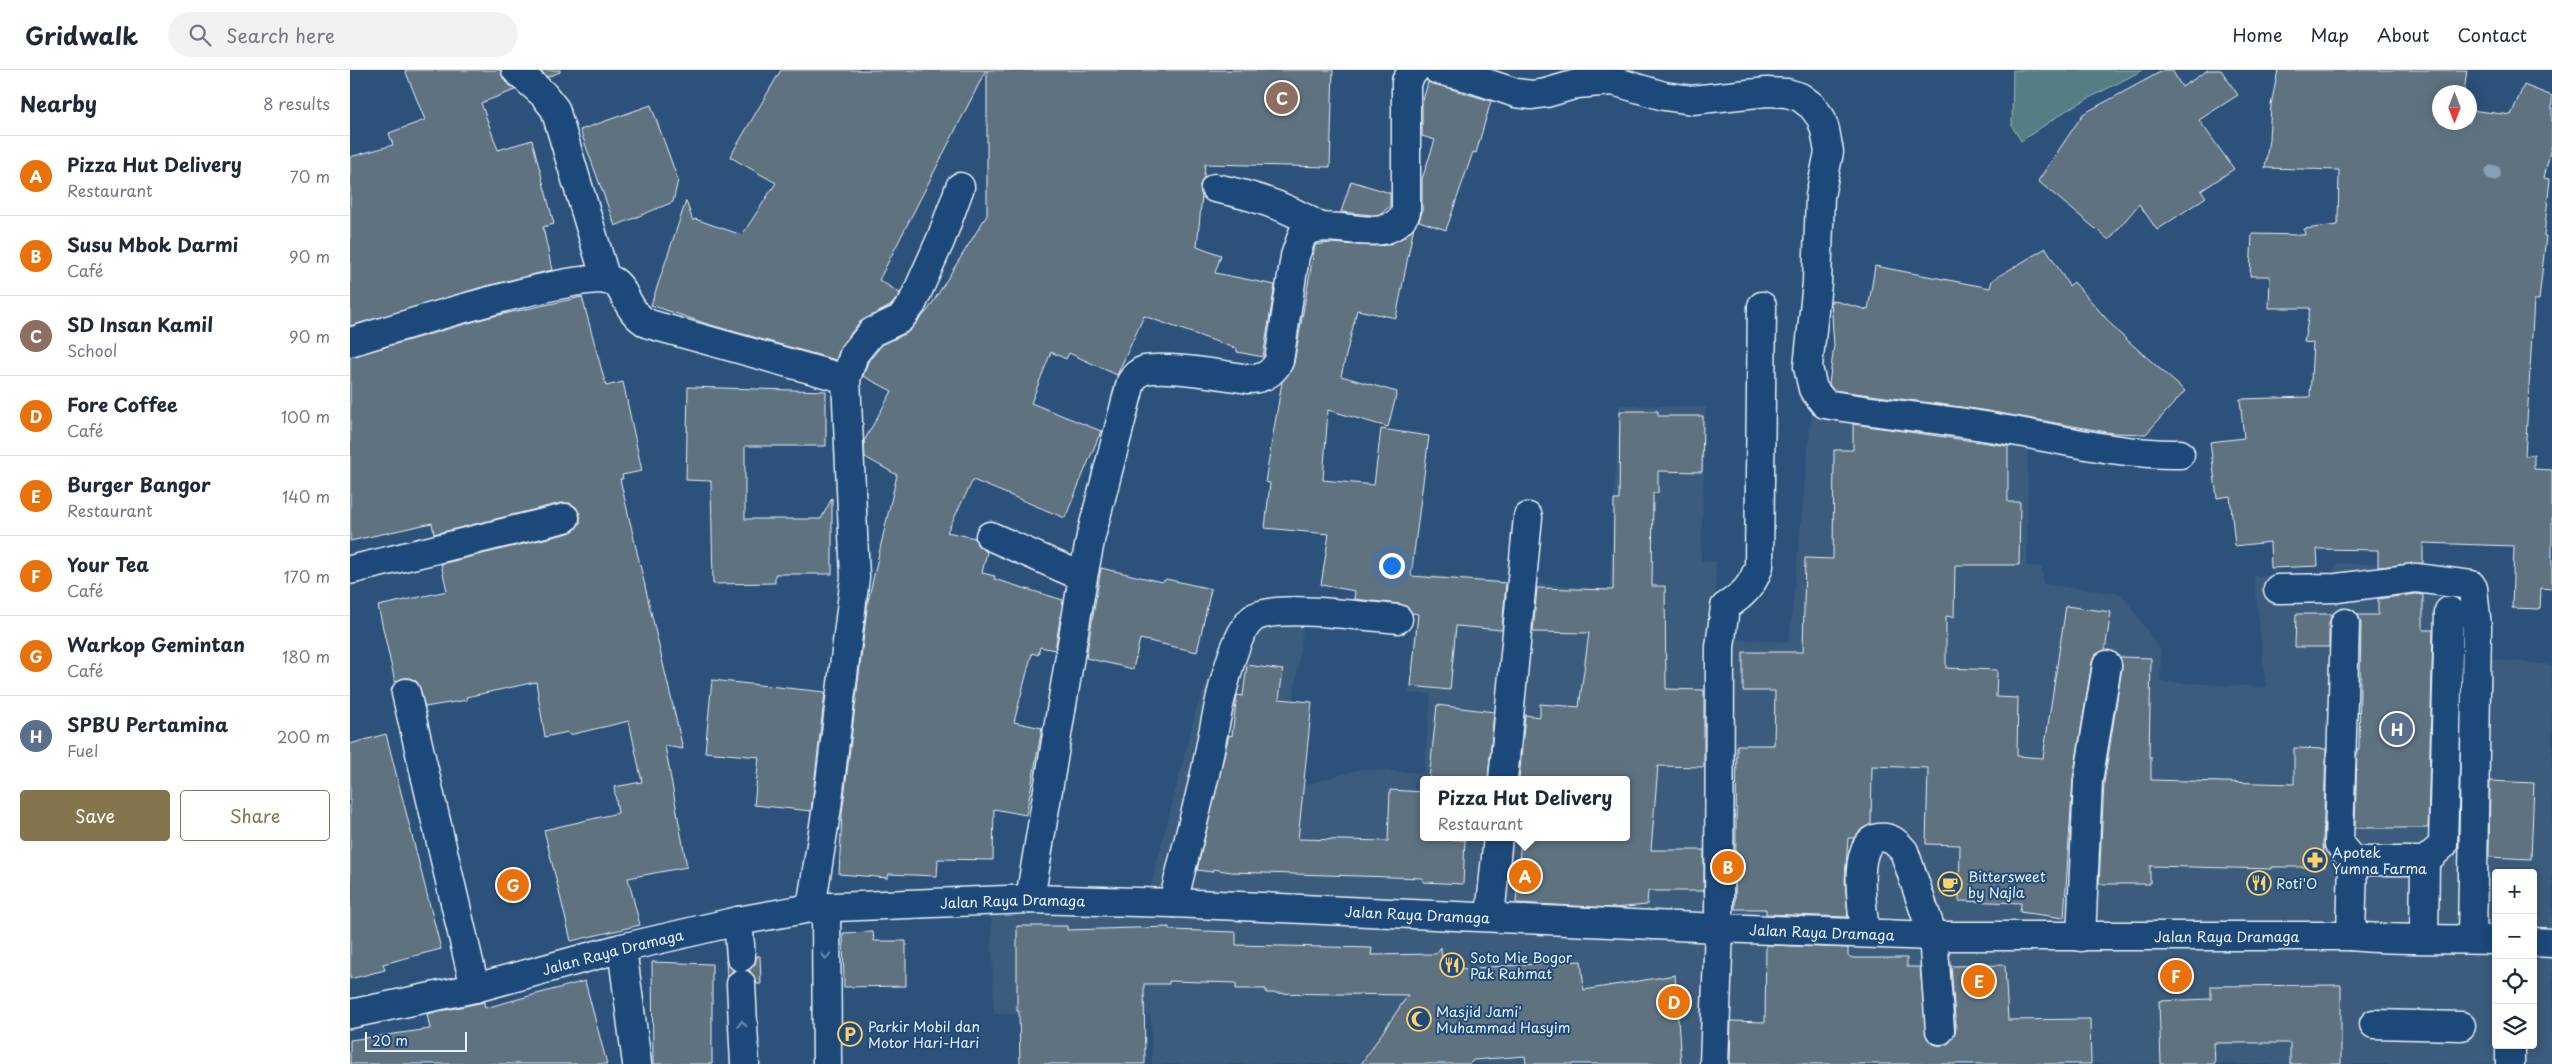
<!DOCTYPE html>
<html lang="en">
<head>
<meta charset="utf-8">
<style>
  body { margin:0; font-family:"Playpen Sans",sans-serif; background:#f2f2f3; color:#1f2937 }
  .controls { position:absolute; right:15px; bottom:15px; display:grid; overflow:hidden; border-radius:5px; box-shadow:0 2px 12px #0003 }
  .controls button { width:45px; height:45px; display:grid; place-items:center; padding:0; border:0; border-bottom:1px solid #e0e1e3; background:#fff; color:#1f2937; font:25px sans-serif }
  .compass { position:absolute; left:2082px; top:15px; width:45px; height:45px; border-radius:50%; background:#fff; box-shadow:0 2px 12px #0003; rotate:180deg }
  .scale { position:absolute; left:15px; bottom:12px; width:102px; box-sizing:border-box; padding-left:5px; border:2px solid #e8f1f8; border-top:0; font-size:14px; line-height:18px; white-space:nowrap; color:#e8f1f8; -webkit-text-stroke:4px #1f4a7a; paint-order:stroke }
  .you { position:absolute; left:1041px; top:495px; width:18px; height:18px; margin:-12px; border:4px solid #fff; border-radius:50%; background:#1a73e8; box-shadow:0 0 0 8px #1a73e833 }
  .badge { display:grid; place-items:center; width:32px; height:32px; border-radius:50%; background:#84754c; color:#fff; font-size:16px; font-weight:700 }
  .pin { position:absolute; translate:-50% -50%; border:2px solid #fff; box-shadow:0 1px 5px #0006 }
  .popup { position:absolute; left:1070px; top:706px; width:210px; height:65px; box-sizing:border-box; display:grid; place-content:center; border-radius:5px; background:#fff; filter:drop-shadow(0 1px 4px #0005); font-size:16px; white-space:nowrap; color:#747a83 }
  .popup b { font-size:19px; color:#1f2937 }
  .popup::after { content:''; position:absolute; left:50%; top:100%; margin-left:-10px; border:10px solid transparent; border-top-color:#fff }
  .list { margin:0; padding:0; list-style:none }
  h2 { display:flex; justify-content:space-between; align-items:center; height:65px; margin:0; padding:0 20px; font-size:21px }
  h2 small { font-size:16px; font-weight:400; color:#747a83 }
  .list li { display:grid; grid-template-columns:32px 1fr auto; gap:15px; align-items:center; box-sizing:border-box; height:80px; padding:0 20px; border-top:1px solid #e0e1e3 }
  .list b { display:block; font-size:19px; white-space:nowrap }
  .list p { margin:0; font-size:16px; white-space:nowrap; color:#747a83 }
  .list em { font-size:16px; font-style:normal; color:#747a83 }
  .actions { display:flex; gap:10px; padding:15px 20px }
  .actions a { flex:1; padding:11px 0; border:1px solid #84754c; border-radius:5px; text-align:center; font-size:18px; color:#84754c }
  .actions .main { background:#84754c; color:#fff }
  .icon { flex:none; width:28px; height:28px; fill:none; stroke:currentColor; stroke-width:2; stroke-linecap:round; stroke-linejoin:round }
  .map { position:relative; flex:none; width:2202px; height:994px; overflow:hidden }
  header { display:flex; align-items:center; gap:30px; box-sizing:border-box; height:70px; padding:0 25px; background:#fff; border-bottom:1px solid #e0e1e3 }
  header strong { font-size:24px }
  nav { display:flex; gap:28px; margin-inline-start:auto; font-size:18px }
  .search { width:350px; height:45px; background:#f2f2f3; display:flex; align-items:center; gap:12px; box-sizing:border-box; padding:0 18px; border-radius:28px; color:#747a83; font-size:19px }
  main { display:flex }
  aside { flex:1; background:#fff }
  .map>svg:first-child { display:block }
  .built { fill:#3b5c7c; fill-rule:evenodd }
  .green { fill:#547d84; stroke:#9eb7be }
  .building { fill:#5f7280; stroke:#e8f1f8 }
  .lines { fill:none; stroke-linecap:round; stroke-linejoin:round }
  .minor-casing { stroke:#e8f1f8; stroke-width:31 }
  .highway-casing { stroke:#e8f1f8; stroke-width:31 }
  .minor { stroke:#1f4a7a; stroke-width:28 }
  .highway { stroke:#1f4a7a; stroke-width:28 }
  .tree { fill:#87a0b6 }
  .oneway { stroke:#6f8dac }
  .labels { text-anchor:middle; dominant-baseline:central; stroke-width:4; stroke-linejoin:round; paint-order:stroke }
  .poi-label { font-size:14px; fill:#e8f1f8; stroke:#1f4a7a; text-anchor:start }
  .street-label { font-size:14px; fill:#e8f1f8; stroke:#1f4a7a }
</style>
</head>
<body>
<header>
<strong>Gridwalk</strong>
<div class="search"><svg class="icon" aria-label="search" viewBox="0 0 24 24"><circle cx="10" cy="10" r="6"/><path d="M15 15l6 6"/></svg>Search here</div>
<nav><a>Home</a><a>Map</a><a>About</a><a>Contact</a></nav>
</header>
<main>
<aside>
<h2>Nearby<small>8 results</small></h2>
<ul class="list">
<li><span class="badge" style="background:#e8710a">A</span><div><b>Pizza Hut Delivery</b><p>Restaurant</p></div><em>70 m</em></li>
<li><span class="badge" style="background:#e8710a">B</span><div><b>Susu Mbok Darmi</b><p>Café</p></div><em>90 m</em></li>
<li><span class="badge" style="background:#8d6e63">C</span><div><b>SD Insan Kamil</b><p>School</p></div><em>90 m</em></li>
<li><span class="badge" style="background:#e8710a">D</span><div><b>Fore Coffee</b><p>Café</p></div><em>100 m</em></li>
<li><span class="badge" style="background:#e8710a">E</span><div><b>Burger Bangor</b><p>Restaurant</p></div><em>140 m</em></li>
<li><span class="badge" style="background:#e8710a">F</span><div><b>Your Tea</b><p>Café</p></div><em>170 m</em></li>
<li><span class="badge" style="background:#e8710a">G</span><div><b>Warkop Gemintan</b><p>Café</p></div><em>180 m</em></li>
<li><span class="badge" style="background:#5c6f8a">H</span><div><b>SPBU Pertamina</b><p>Fuel</p></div><em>200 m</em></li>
</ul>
<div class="actions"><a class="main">Save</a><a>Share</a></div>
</aside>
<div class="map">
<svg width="2202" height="994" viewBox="0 0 2202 994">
  <rect width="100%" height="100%" fill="#2c527b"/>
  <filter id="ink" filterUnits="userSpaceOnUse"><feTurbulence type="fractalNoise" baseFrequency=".02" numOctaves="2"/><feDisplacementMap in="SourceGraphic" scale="10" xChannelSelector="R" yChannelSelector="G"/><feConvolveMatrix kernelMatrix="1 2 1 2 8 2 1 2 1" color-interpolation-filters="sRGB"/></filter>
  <g filter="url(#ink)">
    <path class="built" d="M1269,335L1356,337L1351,491L1366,492L1364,568L1439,572L1462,341L1567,358L1678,369L1677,496L1692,497L1693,514L1772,524L1811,581L1810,612L1916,617L1904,506L1980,507L1987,493L2070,496L2118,503L2119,587L2202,595V994H802L801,945L644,944L641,845L793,846L847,637L882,551L897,544L954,551L931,722L1011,699L1074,703L1081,624L1059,623L1068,504L1259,519ZM1074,710H1276V767H1074ZM2146,803H2183V975H2146Z"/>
    <path class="green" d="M1663,0H1793L1720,38L1671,71L1662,56Z"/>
    <path class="building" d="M55,0H151L155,11L165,20L131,33L148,80L182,70L204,154L193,157L202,200L132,217L0,256V87L43,75L39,63L75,50Z
      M190,0H210V2L197,7Z
      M431,0H636L529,210L550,223L549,226L540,236L510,252L492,274L486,290L357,254L301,235L336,131L343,151L345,149L392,165L426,113L380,87Z
      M637,0H983L980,97L855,94L854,107L850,115L852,126L847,176L871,185L865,203L925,215L913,287L887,282V279L794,246L767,305L719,283L716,289L701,282L681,333L751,361L715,448L623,410L597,462L625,468L628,476L637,482L632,503L645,506L644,509L713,530L705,580L690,577L688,585L682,583L664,652L692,658L676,745L644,739L643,790L588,789L587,806L539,804L538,808L489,804L492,744L518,531L547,405L515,387L514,371L542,321L513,306L518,292L532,275L557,263L578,240L637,145Z
      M1814,0H1822L1832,17L1858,0H1871L1888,25L1849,50L1884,99L1851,121L1856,127L1807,160L1789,134L1759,170L1688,111L1733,44Z
      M1928,0H2117L2114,22H2090V52H2120V40L2161,45L2174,15L2202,26V73L2194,108L2200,109L2194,166H2196L2189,230H2184L2175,386L2184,384V399L2202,400V519L2191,518L2190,539L2162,538L2164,476L2073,473V493L2028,497V480L1967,479L1968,496L1921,498L1920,472L1885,476L1880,426L1867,428L1860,372L1894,368L1890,329L1960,327L1963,273L1954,272L1960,238H1919L1920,206H1900L1902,164L1955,165L1954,159L1988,155L1989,100L1915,98L1919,69L1921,35Z
      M1078,12L1141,31L1126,83L1123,82L1096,160L1069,151L1072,142V109L1085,70L1072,66V34Z
      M301,35L328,110L323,132L265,156L230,60Z
      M1001,111L1040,123V136L1031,144L1022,145L991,142Z
      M1064,156L1046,248L1007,240L991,306L1047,322L1038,357L978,340L973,410L1024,415L1031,359L1079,366L1061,506L1156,513L1152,560L1106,556L1100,620L1061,616L1068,544L1062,543L1057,537L1050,534L1004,529L1005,521L971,515L979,464L915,458L920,413L915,412L932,312L944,293L965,175L980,173L1022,176L1038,175L1054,167Z
      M1696,178L1719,216L1724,212L1768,262L1835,321L1796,364L1763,363L1626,339L1498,322L1483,320L1479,314L1484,276L1481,230L1518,240L1525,196L1640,218L1642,210Z
      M232,227L256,316L273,312L292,401L272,405L273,409H270L333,679L315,676L337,797L278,808L290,855L221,871L194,760L268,743L264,717L292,712L279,651L219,665L218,662L195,667L186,612L116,627L117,630L75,637L67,612L60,608H53L45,612L28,536L97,521L91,494L219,463L225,460L230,453V444L226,437L220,433H211L84,464L82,453L0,471V287L140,247Z
      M338,317L476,321V376H395V449H471L482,428V504H425V513L363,514L361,411L336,410Z
      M1270,341H1308V346H1353L1352,402L1308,401V423H1303L1302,516H1315L1316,619L1354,620V697L1308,696L1301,780H1354V821H1298L1297,835L1264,838L1166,833L1171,767H1276V710H1169L1175,645L1190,647V634L1229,637L1239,563L1183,562L1187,518L1263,520L1264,430H1269Z
      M1503,354L1658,376V432H1670L1669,495H1605L1604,547L1596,546V598L1647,600L1646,627L1668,628L1667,686L1693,688L1716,536L1761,542L1755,580L1745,585L1742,592L1723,708L1714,848L1670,842L1671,833L1609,831L1610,775L1576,774L1578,698L1522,696L1521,754L1512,759L1504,768H1498L1495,810L1498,847L1416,844V839H1385L1387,675H1424L1425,621H1393V582H1453L1455,488L1483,489L1484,380H1503Z
      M751,498L812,512L816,509L861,519L847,582L790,569L783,599L736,588Z
      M2066,524L2073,525V560H2083L2078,758H2005L2007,679H2009L2011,553L2008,545H2028V529Z
      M1946,544H1982L1979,553V577H1945Z
      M1770,587L1801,588L1799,687H1801V710L1944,714V678L1976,679L1973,774L1975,797H1922V799L1800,796V814H1749L1754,713L1772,598Z
      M897,595L933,600L929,629L962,632L948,769L1038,771L1040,720L1074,722V768L1115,770L1113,814L1073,812V808L881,802L863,799L862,802L847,800L879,665L882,666L887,625L893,626Z
      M362,610L475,622L461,741L404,735L409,687L355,682Z
      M1087,635L1144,642L1138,710H1079Z
      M36,664L91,879L33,894L35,900L0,909V674Z
      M2140,711L2184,713L2181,789L2139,787Z
      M667,856H717V860L819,857V860L886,862V875L1022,878L1021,885L1086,884L1091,877L1093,900L1231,891L1234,920L1325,905L1331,994H1176L1175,986L1123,990L1120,994H1011L1058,925L916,923V919H886V913L819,911V914H794L795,994H670L669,941H667Z
      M523,862L524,871H556V916L494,917L493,863Z
      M1416,875L1498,878V886L1502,888H1557V897H1570L1577,968L1583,974L1591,976L1599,973L1604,966L1606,959L1601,896L1655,895L1658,950L1740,949L1741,994H1380L1381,951L1415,952Z
      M407,886H410L411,914H407L404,906L399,900L405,894Z
      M376,890L383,900L377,908Z
      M302,892L362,894V994H303Z
      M235,911L257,994H0V970L80,959L77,944L134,932L135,938Z
      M1991,915V994H1940V973H1864L1865,994H1811L1809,931L1861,929V916Z"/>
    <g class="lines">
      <g class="minor-casing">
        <path id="minor" d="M166,0L193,24L205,39L256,210
          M1088,0L1118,7L1166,23L1182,25L1196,23L1227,14L1263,11L1314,26L1342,30L1417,22L1437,23L1450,27L1462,36L1471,48L1475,60L1479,82L1470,126L1467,213L1458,297L1463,319L1475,334C1531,344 1589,348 1645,358C1708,368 1767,385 1830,384
          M865,118C901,125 939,137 970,157
          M0,272C38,260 237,198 263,211C276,218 276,243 299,254L496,309
          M640,466L733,507
          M0,500L215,448
          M1928,519L1987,518L2066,508L2121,515L2123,518L2127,557L2122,869
          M1995,553L1989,774L2003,791
          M56,623L125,918
          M1153,710L1178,447
          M2075,791L2093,775L2099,541
          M680,829L733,507L741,466L781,312C784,307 788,302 795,300C818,295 873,305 898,309C913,309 922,304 929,291L945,186L953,163C985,144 1035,181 1056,142V11L1065,0
          M823,833C833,790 845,747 855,704C862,673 878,563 905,547C930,534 1018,547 1048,549
          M476,837L477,994
          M461,838L477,737L505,507L496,309L504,284L522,262L550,249L562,234L591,169L610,117
          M1140,846L1148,767
          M388,851L391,887
          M1515,862C1513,842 1501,773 1528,768C1540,766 1546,772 1554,781L1583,866L1590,960
          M2001,866L2003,791H2075L2074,867
          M1731,867L1738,711L1757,595
          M272,878L287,994
          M391,914L395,994
          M2024,954L2111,956
          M1364,994L1369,858L1370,577L1375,537C1393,525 1402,517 1409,496L1412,236
          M2160,994V975"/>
      </g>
      <g class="highway-casing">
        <g id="highway">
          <path d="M2183,872L2202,873"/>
          <path id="s1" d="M0,944L125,918L272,878L388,851L461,838L680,829L823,833L1369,858L1583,866H2001C2049,871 2098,868 2146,870"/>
        </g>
      </g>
      <use href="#minor" class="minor"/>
      <use href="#highway" class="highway"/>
    </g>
    <circle class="tree" cx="2143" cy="103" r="8"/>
    <defs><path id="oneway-chevron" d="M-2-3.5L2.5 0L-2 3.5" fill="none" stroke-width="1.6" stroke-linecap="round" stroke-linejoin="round" transform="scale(1.25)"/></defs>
    <g class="oneway">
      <use href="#oneway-chevron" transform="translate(476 886) rotate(90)"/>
      <use href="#oneway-chevron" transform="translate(392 954) rotate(-92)"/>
    </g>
  </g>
  <defs>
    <g id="pharmacy-ring" transform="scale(1.25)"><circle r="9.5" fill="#1f4a7a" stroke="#ffd166" stroke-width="1.5"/><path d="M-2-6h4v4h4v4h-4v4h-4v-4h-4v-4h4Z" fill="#ffd166"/></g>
    <g id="restaurant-ring" transform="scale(1.25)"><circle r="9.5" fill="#1f4a7a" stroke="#ffd166" stroke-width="1.5"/><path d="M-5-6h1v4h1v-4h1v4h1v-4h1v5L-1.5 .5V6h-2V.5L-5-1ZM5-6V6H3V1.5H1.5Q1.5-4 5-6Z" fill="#ffd166"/></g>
    <g id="cafe-ring" transform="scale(1.25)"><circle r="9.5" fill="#1f4a7a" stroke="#ffd166" stroke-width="1.5"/><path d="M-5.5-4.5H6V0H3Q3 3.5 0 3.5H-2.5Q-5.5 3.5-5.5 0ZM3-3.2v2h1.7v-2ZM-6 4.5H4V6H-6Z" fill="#ffd166"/></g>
    <g id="mosque-ring" transform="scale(1.25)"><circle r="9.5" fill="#1f4a7a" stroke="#ffd166" stroke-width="1.5"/><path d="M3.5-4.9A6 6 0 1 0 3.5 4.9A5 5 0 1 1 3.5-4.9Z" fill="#ffd166"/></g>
    <g id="parking-ring" transform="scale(1.25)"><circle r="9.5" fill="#1f4a7a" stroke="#ffd166" stroke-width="1.5"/><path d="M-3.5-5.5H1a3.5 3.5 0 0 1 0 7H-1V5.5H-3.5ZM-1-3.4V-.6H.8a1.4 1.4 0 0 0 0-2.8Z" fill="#ffd166"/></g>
  </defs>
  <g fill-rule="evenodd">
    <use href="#pharmacy-ring" x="1965" y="790"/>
    <use href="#restaurant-ring" x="1909" y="813"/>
    <use href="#cafe-ring" x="1600" y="814"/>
    <use href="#restaurant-ring" x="1102" y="895"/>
    <use href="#mosque-ring" x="1069" y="949"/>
    <use href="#parking-ring" x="500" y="964"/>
  </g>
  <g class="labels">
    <g class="poi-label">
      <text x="1982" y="782">Apotek<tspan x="1982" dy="16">Yumna Farma</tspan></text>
      <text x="1618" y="806">Bittersweet<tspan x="1618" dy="16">by Najla</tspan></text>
      <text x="1926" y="813">Roti'O</text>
      <text x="1120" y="887">Soto Mie Bogor<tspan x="1120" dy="16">Pak Rahmat</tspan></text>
      <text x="1086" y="941">Masjid Jami'<tspan x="1086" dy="16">Muhammad Hasyim</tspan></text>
      <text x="518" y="956">Parkir Mobil dan<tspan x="518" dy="16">Motor Hari-Hari</tspan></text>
    </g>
    <g class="street-label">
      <text stroke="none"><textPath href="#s1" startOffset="675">Jalan Raya Dramaga</textPath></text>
      <text stroke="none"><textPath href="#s1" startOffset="1080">Jalan Raya Dramaga</textPath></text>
      <text stroke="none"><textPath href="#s1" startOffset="1485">Jalan Raya Dramaga</textPath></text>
      <text stroke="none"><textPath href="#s1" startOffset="1890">Jalan Raya Dramaga</textPath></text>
      <text stroke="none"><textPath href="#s1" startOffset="270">Jalan Raya Dramaga</textPath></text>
    </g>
  </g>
</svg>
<div class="controls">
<button>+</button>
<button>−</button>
<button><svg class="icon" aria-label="locate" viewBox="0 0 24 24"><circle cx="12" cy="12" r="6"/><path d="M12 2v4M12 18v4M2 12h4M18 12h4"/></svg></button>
<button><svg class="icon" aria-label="layers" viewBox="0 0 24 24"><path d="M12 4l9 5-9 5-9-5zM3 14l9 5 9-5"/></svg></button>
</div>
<svg class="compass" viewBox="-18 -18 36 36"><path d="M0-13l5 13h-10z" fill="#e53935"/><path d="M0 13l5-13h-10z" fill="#747a83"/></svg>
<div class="scale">20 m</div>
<div class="you"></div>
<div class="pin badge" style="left:1175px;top:806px;background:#e8710a">A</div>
<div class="popup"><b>Pizza Hut Delivery</b>Restaurant</div>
<div class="pin badge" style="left:1378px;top:797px;background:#e8710a">B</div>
<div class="pin badge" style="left:932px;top:28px;background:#8d6e63">C</div>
<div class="pin badge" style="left:1324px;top:932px;background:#e8710a">D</div>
<div class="pin badge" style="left:1629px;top:911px;background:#e8710a">E</div>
<div class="pin badge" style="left:1826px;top:906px;background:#e8710a">F</div>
<div class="pin badge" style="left:163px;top:815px;background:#e8710a">G</div>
<div class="pin badge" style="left:2047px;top:659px;background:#5c6f8a">H</div>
</div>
</main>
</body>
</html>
